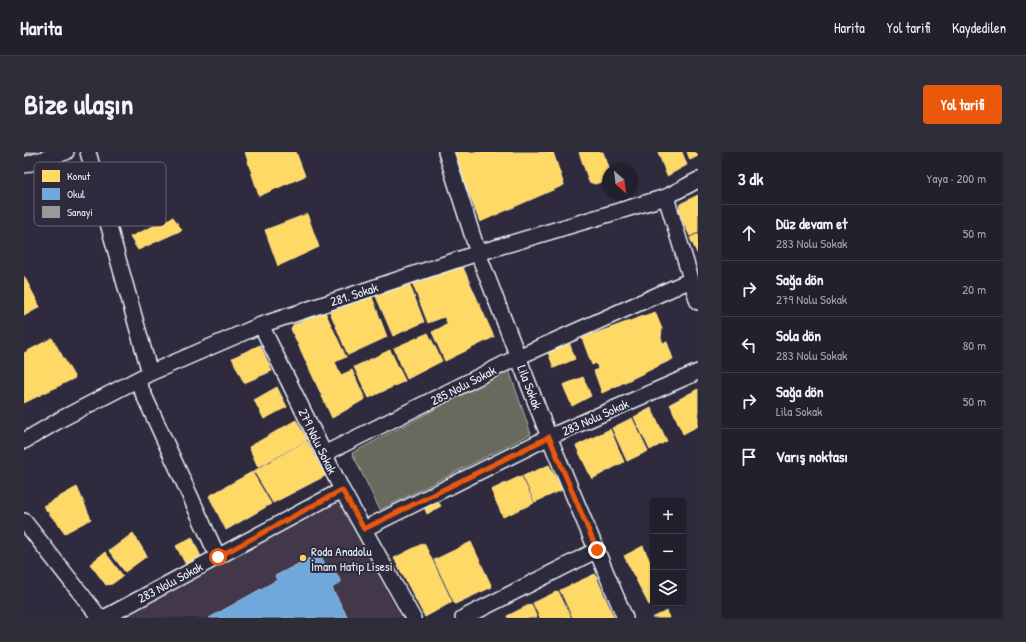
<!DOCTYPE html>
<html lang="tr">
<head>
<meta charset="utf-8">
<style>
  body { margin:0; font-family:"Patrick Hand",sans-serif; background:#2f2d3a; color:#f1f3f6 }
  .controls { position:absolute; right:12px; bottom:12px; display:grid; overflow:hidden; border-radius:4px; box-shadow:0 1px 3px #0004 }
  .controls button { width:36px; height:36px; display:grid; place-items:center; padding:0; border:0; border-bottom:1px solid #403e4a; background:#23202e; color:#f1f3f6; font:20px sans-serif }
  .compass { position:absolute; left:578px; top:12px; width:36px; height:36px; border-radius:50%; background:#23202e; box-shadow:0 1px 3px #0004; rotate:152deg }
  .stop { position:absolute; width:12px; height:12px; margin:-9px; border:3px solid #ea580c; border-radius:50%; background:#fff }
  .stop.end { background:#ea580c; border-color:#fff; box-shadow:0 1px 4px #0008 }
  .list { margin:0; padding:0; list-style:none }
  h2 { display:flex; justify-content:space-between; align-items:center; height:52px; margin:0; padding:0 16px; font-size:17px }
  h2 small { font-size:13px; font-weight:400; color:#a3a3aa }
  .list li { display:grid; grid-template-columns:26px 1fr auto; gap:12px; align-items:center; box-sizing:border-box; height:56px; padding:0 16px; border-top:1px solid #403e4a }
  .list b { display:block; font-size:15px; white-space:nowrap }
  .list p { margin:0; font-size:13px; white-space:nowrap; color:#a3a3aa }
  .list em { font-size:13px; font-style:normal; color:#a3a3aa }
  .icon { flex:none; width:22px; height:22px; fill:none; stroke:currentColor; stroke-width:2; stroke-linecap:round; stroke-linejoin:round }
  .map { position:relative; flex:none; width:674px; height:466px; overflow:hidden; border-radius:4px }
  header { display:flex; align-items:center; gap:24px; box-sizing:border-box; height:56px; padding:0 20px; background:#23202e; border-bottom:1px solid #403e4a }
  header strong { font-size:19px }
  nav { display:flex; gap:22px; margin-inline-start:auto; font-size:14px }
  .intro { display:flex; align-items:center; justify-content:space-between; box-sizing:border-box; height:96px; padding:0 24px }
  h1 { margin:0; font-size:28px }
  .button { padding:10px 18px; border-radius:4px; background:#ea580c; color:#fff; font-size:14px; font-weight:700 }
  main { display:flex; gap:24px; padding:0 24px }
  aside { flex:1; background:#23202e; border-radius:4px; box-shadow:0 1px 3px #0004 }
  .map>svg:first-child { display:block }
  .built { fill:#433849 }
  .green { fill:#696b5d; stroke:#a8aeaa }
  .homes { fill:#ffd966; stroke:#f8e092 }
  .schools { fill:#6fa8dc; stroke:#93bee4 }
  .industry { fill:#999; stroke:#b1b3b6 }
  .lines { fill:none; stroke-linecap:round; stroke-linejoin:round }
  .street-casing { stroke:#e8f1f8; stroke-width:18 }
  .street { stroke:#2f2a3d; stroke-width:15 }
  .route { stroke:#ea580c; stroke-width:5 }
  .poi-dot { fill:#ffd166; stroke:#2f2a3d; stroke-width:1.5 }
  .labels { text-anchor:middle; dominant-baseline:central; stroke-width:4; stroke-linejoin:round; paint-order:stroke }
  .street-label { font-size:13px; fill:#e8f1f8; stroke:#2f2a3d }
  .poi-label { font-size:13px; fill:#e8f1f8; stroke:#2f2a3d; text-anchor:start }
  .key { fill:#2f2a3d; stroke:#666675; stroke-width:1 }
  .key-label { font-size:11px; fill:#e8f1f8 }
</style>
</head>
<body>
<header>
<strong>Harita</strong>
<nav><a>Harita</a><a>Yol tarifi</a><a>Kaydedilen</a></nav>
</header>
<div class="intro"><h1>Bize ulaşın</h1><a class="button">Yol tarifi</a></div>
<main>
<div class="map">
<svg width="674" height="466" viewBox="0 0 674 466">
  <rect width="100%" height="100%" fill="#2f2a3d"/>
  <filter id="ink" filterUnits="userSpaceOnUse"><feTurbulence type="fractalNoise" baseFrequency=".025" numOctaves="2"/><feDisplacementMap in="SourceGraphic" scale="8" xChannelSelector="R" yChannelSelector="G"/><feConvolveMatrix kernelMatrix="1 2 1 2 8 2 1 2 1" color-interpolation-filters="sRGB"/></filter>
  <g filter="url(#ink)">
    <path class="built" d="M317,349L377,466H107L104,463Z"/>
    <path class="green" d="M485,218L507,282L356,358L328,301Z"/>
    <path class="homes" d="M221,0H272L281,24L235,44Z
      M429,0H529L540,33L456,70Z
      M555,0H579L585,18H584V28L571,32L565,30Z
      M634,0H658L663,13L643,24Z
      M663,0H674V4L666,8Z
      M674,43V80L666,84L655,61L656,52Z
      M283,62L295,95L254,114L241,78Z
      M149,65L158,78L114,98L106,85Z
      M674,82V103L666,86Z
      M438,113L470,185L421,209L408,180L424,172L420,165L404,171L388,130Z
      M0,124L16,155L0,164Z
      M385,131L400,170L369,184L351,142Z
      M348,145L363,185L324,203L306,160Z
      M301,160L322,205L311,210L317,223L328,218L341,247L308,266L267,177L269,173Z
      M631,160L638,177L637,186L639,191L643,190L649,207L578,241L570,219L574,217L573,213L572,211L568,213L558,186Z
      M404,181L418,209L383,227L370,196Z
      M28,186L51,226L0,251V201Z
      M545,190L551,207L530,216L523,198Z
      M236,193L248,219L220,231L208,206Z
      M366,198L381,229L345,246L330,215Z
      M559,225L567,244L548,254L539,233Z
      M253,235L263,255L240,267L230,248Z
      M674,237V274L659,282L646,252Z
      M627,256L643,289L626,298L610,265Z
      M608,266L624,299L603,309L588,276Z
      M272,268L283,288L234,315L225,295Z
      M586,277L600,310L568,327L552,294Z
      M283,289L301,324L249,351L230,319Z
      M525,313L538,338L511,350L499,324Z
      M228,320L247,352L202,378L185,344Z
      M497,324L510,351L479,365L467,338Z
      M53,335L67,367L41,381L19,354Z
      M413,348L417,354L403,362L400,355Z
      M109,381L123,404L101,420L85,399Z
      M168,385L177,405L162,413L152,394Z
      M447,390L468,435L431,452L410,408Z
      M400,391L428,450L401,465L370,406Z
      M619,394L629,416V451L625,453L600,404Z
      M81,400L99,424L88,432L82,433L66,412Z
      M571,422L590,466H549L536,438Z
      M534,439L547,466H516L509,451Z
      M507,452L513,466H484L483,464Z
      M643,459L646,466H628Z"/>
    <path class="schools" d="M295,401L304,417L309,415L317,430L308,436L324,466H185L253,428L251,424Z"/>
    <path class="industry" d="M0,0H21L0,5Z"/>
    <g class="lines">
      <g class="street-casing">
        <path id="street" d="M64,0L126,221
          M422,0L454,101L525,285L601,466
          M0,13L42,0
          M642,45L674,150
          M237,173L318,338L389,466
          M113,228L194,405
          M0,289L39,266L126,221L237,173L454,101L642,45L674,28
          M300,302L494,205L667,128
          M0,369L76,466
          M340,377L525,285L674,220
          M80,466L318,338
          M439,466L573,398"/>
      </g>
      <use href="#street" class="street"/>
    </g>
  </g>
  <g class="lines" filter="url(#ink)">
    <path class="route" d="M194,405L318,338L340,377L525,285L573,398"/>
  </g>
  <circle class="poi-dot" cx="279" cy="406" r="4"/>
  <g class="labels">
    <g class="street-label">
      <text transform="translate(330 142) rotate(-18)">281. Sokak</text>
      <text transform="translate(439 233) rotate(-27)">285 Nolu Sokak</text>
      <text transform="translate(506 235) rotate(69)">Lila Sokak</text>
      <text transform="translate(571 265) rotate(-24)">283 Nolu Sokak</text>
      <text transform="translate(294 289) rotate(64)">279 Nolu Sokak</text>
      <text transform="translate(146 430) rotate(-28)">283 Nolu Sokak</text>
    </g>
    <g class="poi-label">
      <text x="287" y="399">Roda Anadolu<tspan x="287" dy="15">İmam Hatip Lisesi</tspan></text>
    </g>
  </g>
  <rect x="10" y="10" width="132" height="64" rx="6" class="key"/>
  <rect x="18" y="18" width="18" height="12" fill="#ffd966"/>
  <rect x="18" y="36" width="18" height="12" fill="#6fa8dc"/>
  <rect x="18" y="54" width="18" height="12" fill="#999"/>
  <g class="key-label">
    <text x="43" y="28">Konut</text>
    <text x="43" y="46">Okul</text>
    <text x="43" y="64">Sanayi</text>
  </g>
</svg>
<div class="controls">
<button>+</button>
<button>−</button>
<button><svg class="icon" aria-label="layers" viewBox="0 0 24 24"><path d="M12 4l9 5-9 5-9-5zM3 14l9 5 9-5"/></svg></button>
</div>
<svg class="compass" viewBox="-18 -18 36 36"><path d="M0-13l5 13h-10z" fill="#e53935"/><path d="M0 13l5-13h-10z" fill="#a3a3aa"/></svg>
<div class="stop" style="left:194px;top:405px"></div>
<div class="stop end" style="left:573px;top:398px"></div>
</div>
<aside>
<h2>3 dk<small>Yaya · 200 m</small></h2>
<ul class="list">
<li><svg class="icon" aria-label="ahead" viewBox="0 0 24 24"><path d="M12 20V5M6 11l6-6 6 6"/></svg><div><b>Düz devam et</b><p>283 Nolu Sokak</p></div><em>50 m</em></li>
<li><svg class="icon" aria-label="right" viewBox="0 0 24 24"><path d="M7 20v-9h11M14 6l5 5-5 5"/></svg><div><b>Sağa dön</b><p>279 Nolu Sokak</p></div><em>20 m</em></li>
<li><svg class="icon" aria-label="left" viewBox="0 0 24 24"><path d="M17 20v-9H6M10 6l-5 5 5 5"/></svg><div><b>Sola dön</b><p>283 Nolu Sokak</p></div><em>80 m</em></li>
<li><svg class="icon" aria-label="right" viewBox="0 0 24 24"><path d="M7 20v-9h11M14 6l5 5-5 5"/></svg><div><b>Sağa dön</b><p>Lila Sokak</p></div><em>50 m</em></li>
<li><svg class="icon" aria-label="arrive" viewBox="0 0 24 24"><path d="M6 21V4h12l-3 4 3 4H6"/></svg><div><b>Varış noktası</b></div></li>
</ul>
</aside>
</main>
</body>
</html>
